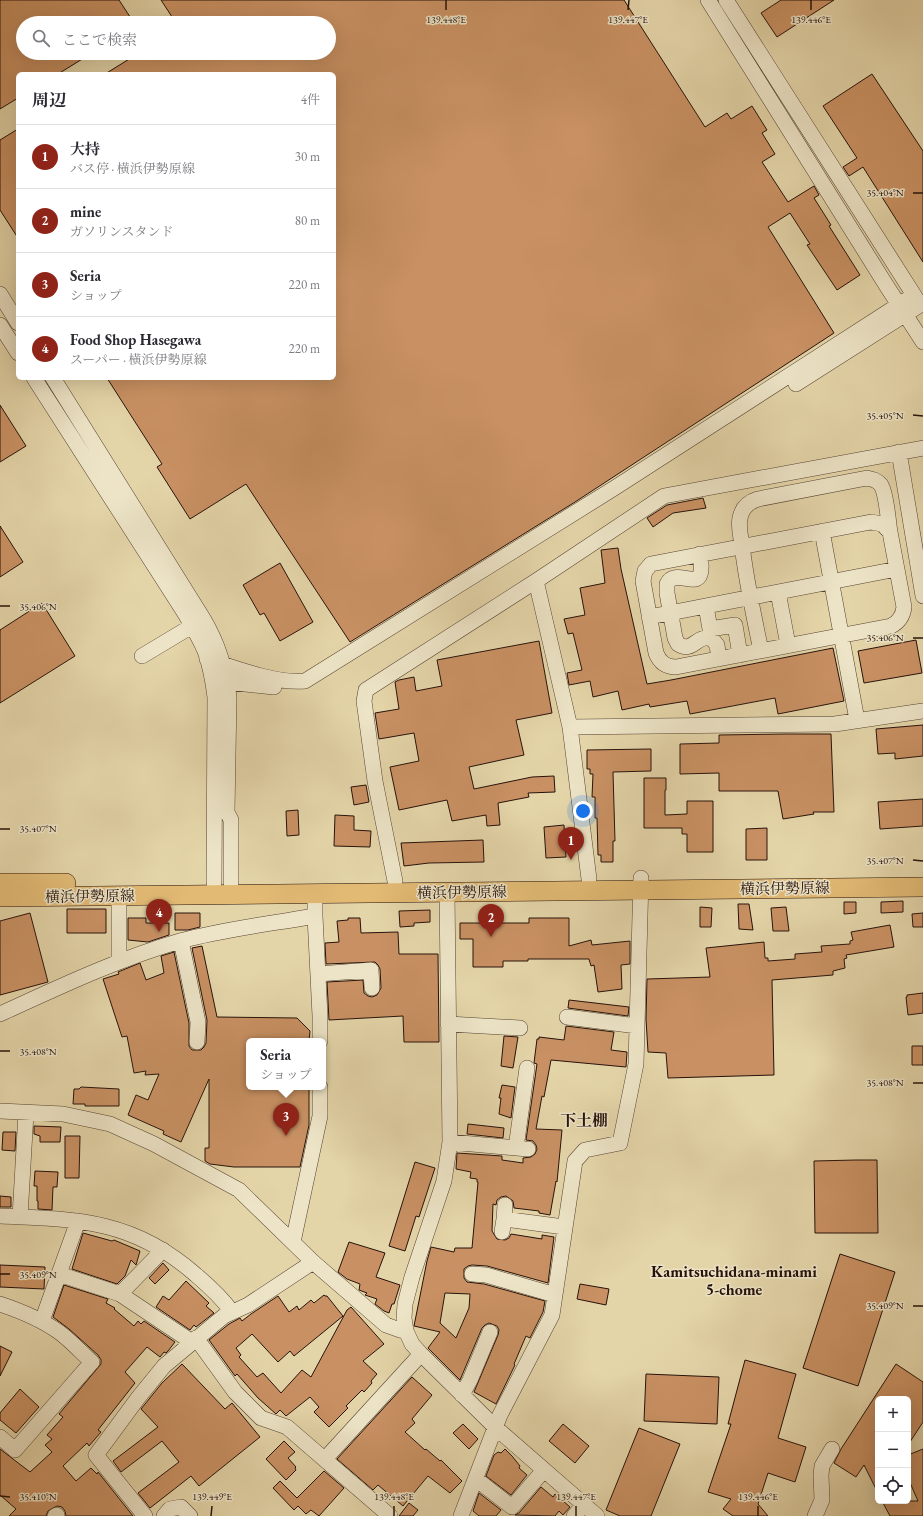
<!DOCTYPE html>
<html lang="ja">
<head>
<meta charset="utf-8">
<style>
  body { margin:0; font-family:"EB Garamond","Noto Serif JP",serif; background:#f7f7f7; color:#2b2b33 }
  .controls { position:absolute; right:12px; bottom:12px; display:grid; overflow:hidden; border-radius:6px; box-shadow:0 4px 16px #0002 }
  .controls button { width:36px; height:36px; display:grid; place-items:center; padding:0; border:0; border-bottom:1px solid #e1e1e2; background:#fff; color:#2b2b33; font:20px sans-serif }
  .you { position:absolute; left:583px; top:811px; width:14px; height:14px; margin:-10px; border:3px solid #fff; border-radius:50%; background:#1a73e8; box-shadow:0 0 0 6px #1a73e833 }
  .badge { display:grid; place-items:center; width:26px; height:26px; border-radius:50%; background:#8f2418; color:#fff; font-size:13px; font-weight:700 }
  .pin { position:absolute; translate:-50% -33px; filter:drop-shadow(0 1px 2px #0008) }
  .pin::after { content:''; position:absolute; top:21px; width:14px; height:12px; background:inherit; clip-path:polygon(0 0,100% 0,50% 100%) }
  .popup { position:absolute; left:246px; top:1038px; width:80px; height:52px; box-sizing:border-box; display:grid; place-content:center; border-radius:6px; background:#fff; filter:drop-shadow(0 1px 3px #0005); font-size:13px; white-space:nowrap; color:#7c7c81 }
  .popup b { font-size:15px; color:#2b2b33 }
  .popup::after { content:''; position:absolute; left:50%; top:100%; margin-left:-8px; border:8px solid transparent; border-top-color:#fff }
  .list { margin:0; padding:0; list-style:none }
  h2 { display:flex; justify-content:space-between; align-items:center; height:52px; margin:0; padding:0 16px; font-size:17px }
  h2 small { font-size:13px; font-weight:400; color:#7c7c81 }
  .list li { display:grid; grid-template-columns:26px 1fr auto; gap:12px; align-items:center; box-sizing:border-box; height:64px; padding:0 16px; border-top:1px solid #e1e1e2 }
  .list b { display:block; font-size:15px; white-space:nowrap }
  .list p { margin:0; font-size:13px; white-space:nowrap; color:#7c7c81 }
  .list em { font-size:13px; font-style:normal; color:#7c7c81 }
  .icon { flex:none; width:22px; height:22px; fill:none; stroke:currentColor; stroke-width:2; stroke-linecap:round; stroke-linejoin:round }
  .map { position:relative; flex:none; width:923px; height:1516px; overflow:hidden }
  .search { position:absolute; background:#fff; box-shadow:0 4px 16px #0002; left:16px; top:16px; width:320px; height:44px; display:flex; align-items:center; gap:10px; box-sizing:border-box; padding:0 14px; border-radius:22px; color:#7c7c81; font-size:15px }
  .panel { position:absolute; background:#fff; box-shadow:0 4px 16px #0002; left:16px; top:72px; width:320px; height:308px; border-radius:6px }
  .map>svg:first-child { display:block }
  .building { fill:#c99163; stroke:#26120b; fill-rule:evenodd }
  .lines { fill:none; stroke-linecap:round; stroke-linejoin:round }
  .minor-casing { stroke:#564332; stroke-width:16 }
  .major-casing { stroke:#26120b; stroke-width:20 }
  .minor { stroke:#ede4c7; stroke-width:15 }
  .major { stroke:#e2ba74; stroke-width:19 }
  .ticks { fill:none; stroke:#26120b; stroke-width:1.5 }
  .labels { text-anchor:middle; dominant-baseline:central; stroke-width:3; stroke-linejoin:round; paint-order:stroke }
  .street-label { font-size:15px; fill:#26120b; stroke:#ede4c7 }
  .neighbourhood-label { font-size:16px; font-weight:bold; fill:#26120b; stroke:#ede4c7 }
  .ticks-label { font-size:10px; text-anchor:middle; fill:#26120b; stroke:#ede4c7; stroke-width:3; stroke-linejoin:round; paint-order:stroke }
</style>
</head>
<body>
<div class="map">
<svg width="923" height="1516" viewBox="0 0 923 1516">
  <rect width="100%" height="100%" fill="#e4d5a9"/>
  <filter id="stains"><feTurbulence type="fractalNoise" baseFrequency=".005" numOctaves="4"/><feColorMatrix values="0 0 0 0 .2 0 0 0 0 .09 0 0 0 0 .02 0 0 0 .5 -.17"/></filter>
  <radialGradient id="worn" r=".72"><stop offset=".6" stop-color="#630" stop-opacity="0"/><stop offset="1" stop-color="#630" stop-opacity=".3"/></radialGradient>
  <path class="building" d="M0,0H119L134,23H23V53H92L58,74H18V98L0,109Z
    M161,0H624L705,127L727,113L731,119L752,106L767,130L762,133L775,154L762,162L788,202L814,186L819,195L814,198L831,225L829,226L860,275L837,290L807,245L810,244L790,213L768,227L834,333L575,502L350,642L246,484L190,519L157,467L162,464L107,378H334V74H105L139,53H329V23H176Z
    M781,0H834L777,37L761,13Z
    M872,74L923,151V262L863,167L849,176L843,167L857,158L823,106Z
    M18,129V238L0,210V140Z
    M0,405L26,446L0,462Z
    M703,498L706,508L673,513L653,527L647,518L667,505Z
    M0,526L23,562L0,577Z
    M618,548L621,569L647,684L671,680L833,648L844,701L778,714L775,698L690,714L687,701L650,707L649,704L622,710L618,691L593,697L590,681L569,685L567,673L582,670L573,633L568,634L564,619L585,615L580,588L605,583L601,550Z
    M280,563L313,622L280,641L264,613L260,615L243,585Z
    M42,603L75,656L0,703V630Z
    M916,640L922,673L864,683L858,651Z
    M539,641L552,713L516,720L524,755L469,767L474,789L532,777L554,776L555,792L528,793L529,797L498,803L500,825L487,826L486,815L452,821L447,800L399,810L390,767L419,761L414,733L379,739L375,713L399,709L395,682L399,680L414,677L416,691L442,686L437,660Z
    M923,725V756L895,759V753L878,754L876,729Z
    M785,734H831L834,812H813L814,814L783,819L778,791H719V773L680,774V744L719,743V735Z
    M651,749V771L613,772L615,841H613V862H601V855H598L597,818H595V797H592L593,774H590V769H587V750Z
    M644,778H666V790H665V815L687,814V801H713V852H687V834H682V828H644Z
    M366,785L369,802L354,805L351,787Z
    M923,799V826L880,829L878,802Z
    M298,810L299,835L287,836L286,811Z
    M335,815L354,816V830L371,831L370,847L334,846Z
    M564,825L566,857L546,858L544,827Z
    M767,828V860H746V829Z
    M483,840L484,862L429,863L404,866L401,843Z
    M903,901V912L881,913V902Z
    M844,902H856V913L844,914Z
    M738,904H749L753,930L739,929Z
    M700,907L712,908L711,927H700Z
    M786,907L789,931H773L771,908Z
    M67,909H106V933H67Z
    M430,910V922L414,923V926L400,927L399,911Z
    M30,913L48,982L0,995V921Z
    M175,913H200V927L188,930H175Z
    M923,913V927H913L912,914Z
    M128,918H146V923H169V935L148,942L128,940Z
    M348,918H360L361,933L398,932L399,954H438L439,1042H404L403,1016L329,1020L327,982L363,980L364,993L368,996L372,997L377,995L381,988L380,969L378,965L375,962L326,964L325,943L339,942L337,921L348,920Z
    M529,918H569V946L591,940L592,945L630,941V964L621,965L622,989L598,992L594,965L591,966L589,959H528V961H503V967H473V939H460V923H529Z
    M890,925L894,947L846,955L847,958L844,959L845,968L833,971V975L772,980L774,1075L668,1078L666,1053L648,1052L646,1019L647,979L710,977L706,948L764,942L765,958H768V961L795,959V954L822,952L821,946L850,944V941L853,940L851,932Z
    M202,946L217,1017L297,1018L310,1031L309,1041H249V1087H309V1125L300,1167H234L210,1164L205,1161V1148H209V1079L181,1142L163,1134L164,1131L128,1115L136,1095L148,1100L159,1074L145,1075L146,1071L134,1073L127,1036L122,1037L103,979L119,974L118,972L140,963L146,980L164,973L161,956L174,952L189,1023V1046L192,1050H201L204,1047L206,1043L207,1020L192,948Z
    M923,993V1013L908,1015L906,997H907V995Z
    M569,1000L629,1007L628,1016L568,1008Z
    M566,1026L614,1032L611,1050L627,1052L626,1067L551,1060L544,1097L542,1096L536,1129L562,1130L557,1182L556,1181L550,1215L539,1213V1211L514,1208L513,1201L506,1196L501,1197L497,1200L496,1205L493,1204L492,1231L497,1239L505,1240L509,1238L511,1234L542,1239V1235L554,1237L548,1283L487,1266L472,1265L468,1266L464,1269V1278L467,1282L484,1284L545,1301L543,1312L530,1338L526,1336L514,1364L515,1365L496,1404L474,1392L498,1335L499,1330L497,1326L489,1323L485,1325L482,1328L460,1380L428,1348L440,1332L414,1326L427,1261L431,1247L454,1252L455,1248H472L478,1182H477V1179L470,1178L471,1172L456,1169L457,1153L502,1156V1160L523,1163V1158L531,1157L535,1154L537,1149L536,1145L533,1141L526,1140L537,1064L534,1063L537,1039H539V1037L564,1040ZM445,1293L470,1294L469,1308L456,1338L440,1323Z
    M504,1036L518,1037L513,1068L501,1066Z
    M912,1046H923V1065H912Z
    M502,1085L515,1087L511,1118L499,1114L501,1098H499Z
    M81,1087L119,1089V1106H85V1104H73L74,1089H79Z
    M468,1124L504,1128L503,1138L467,1134Z
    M34,1126L61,1127L60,1142H40V1136L34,1134Z
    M3,1132H16L15,1151L2,1150Z
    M65,1136H80L79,1178H65Z
    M856,1160H877L878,1233H815L814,1161Z
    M415,1162L435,1168L419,1217L416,1216L405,1251L389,1246Z
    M35,1171L58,1172L57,1187H53L52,1210L38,1209V1201H37V1186H34Z
    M0,1196L11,1197V1207H0Z
    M83,1233L112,1241L114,1240L140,1251L136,1265L131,1260L125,1276L117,1284L72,1269Z
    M349,1242L385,1253L376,1277L400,1285L394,1304H392L389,1313L384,1311L375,1304L377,1299L365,1295L367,1293L359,1290L360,1284L347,1279L338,1272Z
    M840,1254L895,1272L858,1386L803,1368Z
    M163,1263L169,1270L155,1284L149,1278Z
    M0,1265L45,1267L44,1289L0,1287Z
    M186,1281L209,1303L206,1306L214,1313L196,1327L194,1325L190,1330L156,1307L163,1296L169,1300Z
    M580,1284L609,1289L606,1305L577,1299Z
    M64,1285L108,1299L106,1303L115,1308L114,1309L134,1326L138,1321L141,1324L144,1321L175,1342L168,1351L166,1353L164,1352L160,1357L147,1347L125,1372L135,1383L98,1430L101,1432L89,1446L87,1443L63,1466L76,1481L91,1468L97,1474L98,1472L133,1516H66L65,1511L62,1507L57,1506L48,1511L46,1516H9L16,1509L0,1495V1449L30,1472L52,1452L45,1445L52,1439L47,1435L63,1417L59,1414L101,1364V1360L98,1355L69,1329L53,1317Z
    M324,1295L325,1296H327L343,1316L294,1356L290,1351L278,1362L252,1334L236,1348L241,1355L239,1357L257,1377L263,1373L281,1393L302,1370L311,1377L347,1310L351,1307L384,1344L363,1361L377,1374L371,1381L372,1383L364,1392L362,1390L346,1406L348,1408L329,1427L314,1412L319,1407L310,1397L286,1416L280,1410L276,1414L258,1398L237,1374L235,1376L209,1340L229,1324L240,1318L242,1321L251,1314L278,1296L289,1312L297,1306L299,1310L311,1300L314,1303Z
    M0,1346L12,1352L0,1376Z
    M745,1360L796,1374L778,1438L806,1447L795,1482L768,1473L758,1504L768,1516H733L723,1509L731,1499L708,1492L731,1424H728Z
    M182,1364L225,1409L232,1403L260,1437L199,1486L191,1476L150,1508L138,1493L179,1462L162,1441L121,1472L113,1461L158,1427L141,1409L162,1383Z
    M896,1364L923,1382V1422L908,1445V1399H878V1493L864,1465L856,1477L834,1463L841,1449Z
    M646,1374L719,1377L717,1424L644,1421Z
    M412,1377L432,1395L412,1419L415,1423L405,1432L425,1450L426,1449L440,1461L441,1460L462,1481L450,1493L428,1476L403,1506L378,1485L373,1490L337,1459Z
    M20,1389L39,1407L16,1433L0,1420V1413Z
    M463,1424L478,1439L469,1449L453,1433Z
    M563,1424L589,1446L575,1463L549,1441Z
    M639,1428L680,1444L651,1516H620L606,1510Z
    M284,1441L295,1452L288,1458L296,1467L295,1468L296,1470L286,1480L266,1459Z
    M505,1449L512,1456L520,1466L519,1468L527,1475L511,1495L486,1476L494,1455L498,1452L501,1453Z
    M923,1449V1516H890L882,1501H918L908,1478V1455Z
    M324,1471L344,1488L319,1516L311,1510L306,1514L298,1506L294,1510L273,1488L280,1481L297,1498Z
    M541,1487L553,1497L555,1494L570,1507L563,1515L559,1511L555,1516L515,1515L519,1513Z
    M479,1493L501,1510L496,1516H479L473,1511Z
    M409,1503L418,1510L413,1516H399Z"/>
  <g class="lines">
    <g class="minor-casing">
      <path id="minor" d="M708,0L886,285L923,342
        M726,0L919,303
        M0,294L18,323
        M0,325L18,353
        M34,378L184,612C191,624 199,637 205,651C210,665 213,681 215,697L214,883
        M53,378L204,620C218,644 226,669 229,697L227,812L231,820V883
        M796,384L920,305
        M899,452L923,596
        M871,522L882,524L890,532L904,607C903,616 899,622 891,626L676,667C666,667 660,663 656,653L643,581L645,571L651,564Z
        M822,531L857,720
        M700,554C708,601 677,564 667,584V593L675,638L678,644C694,654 696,633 712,639L717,645L719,659
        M536,581L570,727L589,879
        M778,592L788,645
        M706,606L710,629L735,625L740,655
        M649,617L897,569
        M761,651C754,616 746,581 742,545C741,537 738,527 740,518C742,508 748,502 758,499L867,478C872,479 877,480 881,485C887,495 888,521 890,532
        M142,656L192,626
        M207,659C234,668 277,684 305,681L616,487L914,295
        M213,682H227L274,687
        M570,727L835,724L923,711
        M395,881L375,781L364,701L366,690L536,581L664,496L923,448
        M447,893L450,1142L444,1181L412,1277L405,1304L404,1318L406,1331L412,1344L421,1354L496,1428L597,1516
        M315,916L320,1016V1041
        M181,941L198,1022L197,1042
        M119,962V895
        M318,974L371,970L372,988
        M0,1014C59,987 118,959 180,941C224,929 270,924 315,916V894
        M567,1017L637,1026
        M448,1024L520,1028
        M0,1111L63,1114L110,1124L154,1144L239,1190L313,1262L349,1293L386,1325L400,1330L406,1331
        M450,1142L528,1149
        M516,1148L527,1068
        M0,1216C78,1219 134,1220 196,1275C209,1286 222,1298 232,1312
        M20,1217L26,1113
        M504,1219L505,1205
        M502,1232L504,1219L564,1227
        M293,1242L320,1116V1087
        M59,1274L120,1294L192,1342
        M472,1274L486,1275L555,1295
        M120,1294L163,1250
        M0,1304C21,1311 41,1319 59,1332C71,1341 81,1352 92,1362L15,1450L0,1437
        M42,1321L78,1221
        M196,1338L235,1392L261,1418L287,1427L390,1516
        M462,1395L470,1380L490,1332
        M325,1459L421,1354
        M476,1479L512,1507L544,1470
        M55,1516L57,1515
        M145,1516L96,1455L138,1398L164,1366L224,1316L248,1305L313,1262
        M164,1516L170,1509L181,1507L190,1516
        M461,1516L500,1415L552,1315L575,1161L585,1150L620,1143L636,1064L641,878
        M574,1516L584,1504
        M815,1516L822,1500L821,1475L822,1466L832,1449"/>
    </g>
    <g class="major-casing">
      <path id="major" d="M0,883H66
        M0,897L923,887"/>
    </g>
    <use href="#minor" class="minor"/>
    <use href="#major" class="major"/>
  </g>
  <path class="ticks" d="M446,10V0M628,10L629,0M811,10V0M913,193H923M913,415L923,416M0,606H10M913,638H923M0,829H10M913,860L923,861M0,1051H10M913,1083H923M0,1274H10M913,1306H923M0,1496L10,1497M211,1516L212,1506M394,1516V1506M576,1516V1506M758,1516V1506"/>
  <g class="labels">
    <g class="street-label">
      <text transform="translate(785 888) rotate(-1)">横浜伊勢原線</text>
      <text transform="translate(462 892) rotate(-1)">横浜伊勢原線</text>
      <text transform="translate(90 896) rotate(-1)">横浜伊勢原線</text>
    </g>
    <g class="neighbourhood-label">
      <text x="584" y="1120">下土棚</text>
      <text x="734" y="1271">Kamitsuchidana-minami<tspan x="734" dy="18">5-chome</tspan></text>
    </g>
  </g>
  <g class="ticks-label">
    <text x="446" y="23">139.448°E</text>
    <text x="628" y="23">139.447°E</text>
    <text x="811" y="23">139.446°E</text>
    <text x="885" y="196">35.404°N</text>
    <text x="885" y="419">35.405°N</text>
    <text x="38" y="610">35.406°N</text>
    <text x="885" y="641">35.406°N</text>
    <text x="38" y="832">35.407°N</text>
    <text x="885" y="864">35.407°N</text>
    <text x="38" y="1055">35.408°N</text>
    <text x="885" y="1086">35.408°N</text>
    <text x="38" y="1278">35.409°N</text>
    <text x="885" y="1309">35.409°N</text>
    <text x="212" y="1500">139.449°E</text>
    <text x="394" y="1500">139.448°E</text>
    <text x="576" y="1500">139.447°E</text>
    <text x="758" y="1500">139.446°E</text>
    <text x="38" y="1500">35.410°N</text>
  </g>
  <rect width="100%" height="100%" filter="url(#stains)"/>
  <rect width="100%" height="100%" fill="url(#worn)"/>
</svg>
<div class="controls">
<button>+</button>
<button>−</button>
<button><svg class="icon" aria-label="locate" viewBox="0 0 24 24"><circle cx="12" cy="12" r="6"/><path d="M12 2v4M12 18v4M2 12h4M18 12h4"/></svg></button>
</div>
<div class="you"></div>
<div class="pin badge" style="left:571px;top:860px">1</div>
<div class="pin badge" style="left:491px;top:937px">2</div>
<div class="pin badge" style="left:286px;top:1136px">3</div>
<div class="popup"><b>Seria</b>ショップ</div>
<div class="pin badge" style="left:159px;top:932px">4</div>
<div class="search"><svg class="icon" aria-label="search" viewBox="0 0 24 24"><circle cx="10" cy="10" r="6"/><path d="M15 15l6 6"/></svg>ここで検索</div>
<section class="panel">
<h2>周辺<small>4件</small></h2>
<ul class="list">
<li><span class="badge">1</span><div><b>大持</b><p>バス停 · 横浜伊勢原線</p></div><em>30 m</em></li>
<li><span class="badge">2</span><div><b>mine</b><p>ガソリンスタンド</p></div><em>80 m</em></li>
<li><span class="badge">3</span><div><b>Seria</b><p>ショップ</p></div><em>220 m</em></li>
<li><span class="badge">4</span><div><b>Food Shop Hasegawa</b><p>スーパー · 横浜伊勢原線</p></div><em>220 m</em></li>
</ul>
</section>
</div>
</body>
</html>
